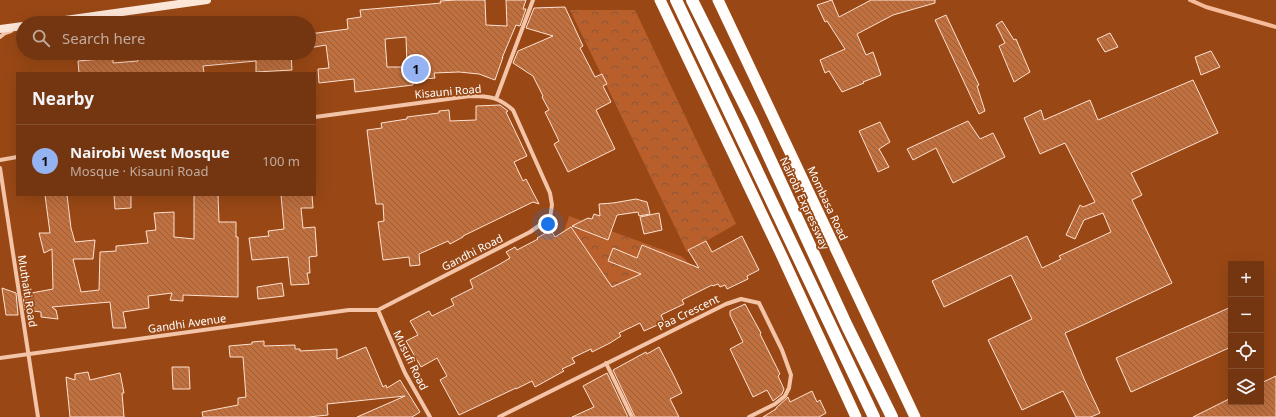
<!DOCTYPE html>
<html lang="en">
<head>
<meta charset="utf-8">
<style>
  body { margin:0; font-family:"Noto Sans",sans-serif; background:#7b411e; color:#f1f3f6 }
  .controls { position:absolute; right:12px; bottom:12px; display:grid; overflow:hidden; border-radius:0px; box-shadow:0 4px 16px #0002 }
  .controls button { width:36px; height:36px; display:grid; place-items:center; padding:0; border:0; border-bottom:1px solid #855030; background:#733610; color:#f1f3f6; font:20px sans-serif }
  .you { position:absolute; left:548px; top:224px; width:14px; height:14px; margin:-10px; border:3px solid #fff; border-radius:50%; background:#1a73e8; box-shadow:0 0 0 6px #1a73e833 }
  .badge { display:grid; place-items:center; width:26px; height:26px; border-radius:50%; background:#95b2f1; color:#111; font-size:13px; font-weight:700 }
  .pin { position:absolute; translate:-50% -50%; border:2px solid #fff; box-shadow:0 1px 4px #0006 }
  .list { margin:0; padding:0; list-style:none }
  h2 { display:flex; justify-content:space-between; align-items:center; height:52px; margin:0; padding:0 16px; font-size:17px }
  h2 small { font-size:13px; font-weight:400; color:#c1ab9f }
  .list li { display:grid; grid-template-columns:26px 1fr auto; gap:12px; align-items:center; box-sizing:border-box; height:72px; padding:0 16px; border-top:1px solid #855030 }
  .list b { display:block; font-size:15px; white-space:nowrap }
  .list p { margin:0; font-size:13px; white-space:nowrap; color:#c1ab9f }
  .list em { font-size:13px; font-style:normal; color:#c1ab9f }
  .icon { flex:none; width:22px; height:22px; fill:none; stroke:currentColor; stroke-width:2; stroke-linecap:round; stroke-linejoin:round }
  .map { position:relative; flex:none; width:1276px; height:417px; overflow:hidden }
  .search { position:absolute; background:#733610; box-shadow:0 4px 16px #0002; left:16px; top:16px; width:300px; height:44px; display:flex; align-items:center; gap:10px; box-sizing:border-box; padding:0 14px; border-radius:22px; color:#c1ab9f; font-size:15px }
  .panel { position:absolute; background:#733610; box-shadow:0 4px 16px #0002; left:16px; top:72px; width:300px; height:124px; border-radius:0px }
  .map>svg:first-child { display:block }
  .park { fill:url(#park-crowns) }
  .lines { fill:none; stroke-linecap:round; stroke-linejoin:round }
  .stream { stroke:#f5bb9b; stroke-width:4 }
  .building { fill:url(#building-back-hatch); stroke:#fde1d0; fill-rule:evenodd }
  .minor { stroke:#f3c4a8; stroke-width:4 }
  .secondary { stroke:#fce6d8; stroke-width:8 }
  .trunk { stroke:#fffcfa; stroke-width:11 }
  .motorway { stroke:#fff; stroke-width:12 }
  .labels { text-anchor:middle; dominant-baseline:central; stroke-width:3.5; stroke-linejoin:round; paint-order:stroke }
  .street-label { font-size:11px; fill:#fff; stroke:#994815 }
</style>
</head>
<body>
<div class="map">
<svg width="1276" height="417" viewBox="0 0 1276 417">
  <defs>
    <pattern id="park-crowns" width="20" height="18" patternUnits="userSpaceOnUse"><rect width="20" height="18" fill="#b95f2b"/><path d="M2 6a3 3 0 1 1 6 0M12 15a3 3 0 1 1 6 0" fill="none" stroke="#88563a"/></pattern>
    <pattern id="building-back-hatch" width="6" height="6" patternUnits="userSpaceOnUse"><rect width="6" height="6" fill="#c16f3d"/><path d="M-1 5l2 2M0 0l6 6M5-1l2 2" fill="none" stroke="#926143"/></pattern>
  </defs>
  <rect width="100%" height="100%" fill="#994815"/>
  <path class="park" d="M570,10H635L736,224L687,252Z
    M569,216L683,257L690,266L607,312L563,234Z"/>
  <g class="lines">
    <path class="stream" d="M1190,0L1206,7L1276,27"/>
  </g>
  <path class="building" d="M456,0H485L486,25L507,26L506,0H526L523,9H526L520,26L516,25L502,58L503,57L495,80L479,74L459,72L434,73L435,78L413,80V85L355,92L354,79L319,83L318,69L329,68L326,45L309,48V34L348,29L347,19L361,17L360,10L430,4L441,3L440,1ZM406,37L407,67H387L385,39Z
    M832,0L839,17L871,0H935V3L893,15L857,34L866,55L873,52L881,75L863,82L864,83L842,92L829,71L825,73L820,60L845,49L827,21L825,22L817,5Z
    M565,7L583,46L580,48L595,77L602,74L607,84L603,86L611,102L596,110L615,149L568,172L554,144L559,141L545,112L549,110L542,97L543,96L533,76L513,63L518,51L553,36L526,28L534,8Z
    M946,15L979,85L977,86L985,111L979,114L935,20Z
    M1002,21L1014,40L1016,39L1030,72L1014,82L999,46L1005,43L996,25Z
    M1110,33L1118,47L1105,52L1097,39Z
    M1211,51L1220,67L1201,75L1195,57Z
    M137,53H291L292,70L256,72V61L203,66L204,73H79L78,61L113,58V63L138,61Z
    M1193,80L1218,133L1131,173L1142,195L1132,200L1172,283L1083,325L1065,333L1085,381L1100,413L1091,417H1076L1063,391L1022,410L988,340L1032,319L1011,275L944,307L932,281L1027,236L1042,268L1061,259L1059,256L1111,232L1103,213L1084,220L1075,239L1066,235L1080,205L1083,207L1095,202L1065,143L1040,154L1024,118L1041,110L1044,120L1090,100L1098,120Z
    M500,105L508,111L506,112L527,156L514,162L523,181L526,179L539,204L533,202L463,236V237L450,244L448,241L419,254L420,265L410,266L409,257L383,260L378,222L384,221L383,204H376L367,130L382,128L381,123L407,119V117L439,113V111L449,110L450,121L476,120V106Z
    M968,121L980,139L993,133L1005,157L953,183L936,148L913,160L907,149Z
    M880,122L890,142L879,149L889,167L878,172L859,131Z
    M45,195H67L71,228L75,242L95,240L93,259H73L81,292L99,290L100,252L116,251V246L148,243L146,231L156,230L154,213L174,212V237L194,239V195H218L219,222H236V237H238V297L183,295V301L170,300L172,293L148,296L149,308L123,312L126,328H113L110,302L52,307L56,310L58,319L41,317V312L25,310L23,296L25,297L26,294L53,289L52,249L44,253L39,233H50Z
    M114,195H131V208L115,209Z
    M281,195H312L313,208H301L303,228L315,227L317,256L309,257L310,273H307L309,284L291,285L288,257L252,260L249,238L269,236L268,231L284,229Z
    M636,199L647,202L650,214L639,216L638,212L617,215L608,240L572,226L588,218L592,219L594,214L600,216L599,204L613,203Z
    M659,213L662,230L644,234L640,217Z
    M571,227L612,287L641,274L608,261L613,248L637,258L642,245L699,268L688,250L706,241L712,252L742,236L759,270L747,276L748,279L727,289L725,285L720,287L718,284L713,286L712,285L682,300L684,304L661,315L664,322L644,331L640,323L619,333L621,336L610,343L592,352L591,349L572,358L575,363L562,369L564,371L535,387L532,381L516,389V388L459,415L440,380L447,376L437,358L421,367L406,341L418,335L410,321L429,311L432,316L454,305L451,299L473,288L470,280L500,264L510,258L506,252L515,247L517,250L538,239L537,238L551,230L555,237Z
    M282,283L284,296L258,299L257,287Z
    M2,288L16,293L18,315H6Z
    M745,304L761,333L760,334L780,374L778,376L784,389L782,394L773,401L767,390L753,397L730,349L743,342L730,315V311Z
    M1231,307V347L1131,392L1116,358Z
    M264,341V346L295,345V349H300V351L337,349V359L366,347L383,387L386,385L387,388L400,380L420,412L412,417H357L405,396L327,404L328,415L308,417H203L202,412L238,405V398L246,397L243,357H230L229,346L252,344V342Z
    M659,347L674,376L682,393L670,399L679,417H635L613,370L646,352L647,354Z
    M172,367H189L190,389H173Z
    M88,372L90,380L120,373L124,393H122L124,417H70L66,377L75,380V374Z
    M607,373L628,417H572L594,407L583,386Z
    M1276,376V417H1193L1231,398V402H1261V383Z
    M812,391L817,402L820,400L826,413L819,417H763L776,409V408L788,397L790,402Z"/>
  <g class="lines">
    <path class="minor" d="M0,37L5,33L11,31
      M496,99L533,0
      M0,160L17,157
      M0,168L38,417
      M378,310L405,373L430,417
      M0,358L349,310H378L530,232L550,218L552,205L550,193L513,110C498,97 490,96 470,96L315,117
      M606,363L632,417
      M499,417L726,304L741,299L759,303L782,350L791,375L789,388L785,396L775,404L749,417"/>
    <path class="secondary" d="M44,23L207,0
      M0,29L23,26"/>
    <path class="trunk" d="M660,0L780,252L856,417
      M718,0L915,417"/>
    <path class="motorway" d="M676,0L874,417
      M692,0L752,120L847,326L892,417"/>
  </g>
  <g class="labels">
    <g class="street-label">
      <text transform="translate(448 91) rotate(-5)">Kisauni Road</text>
      <text transform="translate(805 203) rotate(65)">Nairobi Expressway</text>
      <text transform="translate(828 203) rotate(65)">Mombasa Road</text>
      <text transform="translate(472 252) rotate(-27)">Gandhi Road</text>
      <text transform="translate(28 291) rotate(81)">Muthaiti Road</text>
      <text transform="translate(688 312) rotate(-26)">Paa Crescent</text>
      <text transform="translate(187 323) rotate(-8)">Gandhi Avenue</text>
      <text transform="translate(411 360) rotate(64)">Musufi Road</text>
    </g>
  </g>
</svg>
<div class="controls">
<button>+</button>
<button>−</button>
<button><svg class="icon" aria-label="locate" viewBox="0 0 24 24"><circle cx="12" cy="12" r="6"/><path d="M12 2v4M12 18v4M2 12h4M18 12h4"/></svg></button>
<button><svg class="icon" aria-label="layers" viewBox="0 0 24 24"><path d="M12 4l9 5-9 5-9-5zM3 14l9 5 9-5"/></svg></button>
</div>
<div class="you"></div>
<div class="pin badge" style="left:416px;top:69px">1</div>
<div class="search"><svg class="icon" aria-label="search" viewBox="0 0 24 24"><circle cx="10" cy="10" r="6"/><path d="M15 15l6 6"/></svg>Search here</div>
<section class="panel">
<h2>Nearby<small></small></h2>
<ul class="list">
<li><span class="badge">1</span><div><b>Nairobi West Mosque</b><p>Mosque · Kisauni Road</p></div><em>100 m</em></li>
</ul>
</section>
</div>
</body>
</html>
